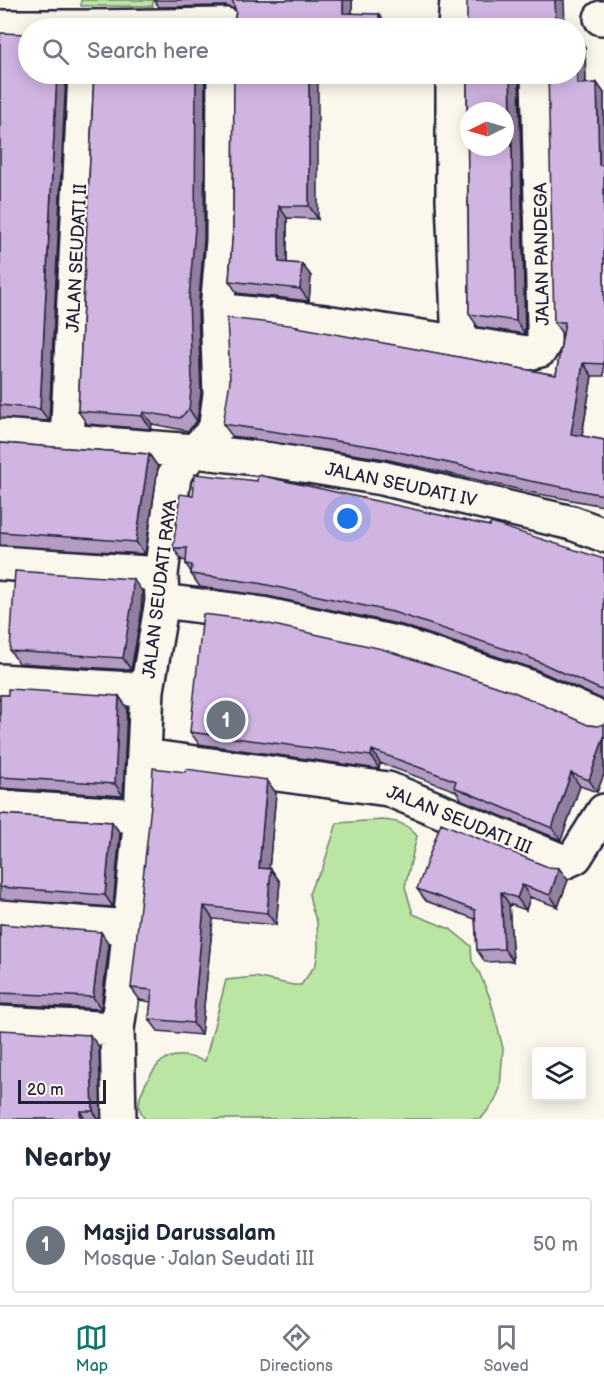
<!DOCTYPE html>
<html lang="en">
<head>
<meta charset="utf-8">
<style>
  body { margin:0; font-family:"Balsamiq Sans",sans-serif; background:#f6f6f7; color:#1f2937 }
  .controls { position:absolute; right:18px; bottom:18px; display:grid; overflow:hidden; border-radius:6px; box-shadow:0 3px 15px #0003 }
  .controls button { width:54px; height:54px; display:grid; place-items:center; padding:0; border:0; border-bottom:2px solid #e0e1e3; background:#fff; color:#1f2937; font:30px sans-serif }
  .compass { position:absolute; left:460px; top:102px; width:54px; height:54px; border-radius:50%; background:#fff; box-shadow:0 3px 15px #0003; rotate:265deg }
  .scale { position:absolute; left:18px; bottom:15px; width:88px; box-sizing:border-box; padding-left:6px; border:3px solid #22223b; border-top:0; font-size:16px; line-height:21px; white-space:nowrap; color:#22223b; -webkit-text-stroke:4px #fbf7ec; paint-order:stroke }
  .you { position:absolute; left:348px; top:519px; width:21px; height:21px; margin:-15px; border:4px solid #fff; border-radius:50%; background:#1a73e8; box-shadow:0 0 0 9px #1a73e833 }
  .badge { display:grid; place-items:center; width:39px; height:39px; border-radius:50%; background:#0f766e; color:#fff; font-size:20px; font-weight:700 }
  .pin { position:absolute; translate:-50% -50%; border:3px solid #fff; box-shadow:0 2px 6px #0006 }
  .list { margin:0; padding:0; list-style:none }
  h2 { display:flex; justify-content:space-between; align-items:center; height:78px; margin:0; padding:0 24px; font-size:26px }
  h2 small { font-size:20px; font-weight:400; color:#747a83 }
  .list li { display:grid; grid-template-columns:39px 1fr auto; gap:18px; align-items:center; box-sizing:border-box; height:96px; margin:0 12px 12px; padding:0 12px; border:2px solid #e0e1e3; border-radius:6px }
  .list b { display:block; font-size:22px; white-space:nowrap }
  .list p { margin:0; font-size:20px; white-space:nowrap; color:#747a83 }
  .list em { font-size:20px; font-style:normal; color:#747a83 }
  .icon { flex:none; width:33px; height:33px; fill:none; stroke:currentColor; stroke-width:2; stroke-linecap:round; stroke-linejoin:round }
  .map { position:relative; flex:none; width:604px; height:1119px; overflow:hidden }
  .search { position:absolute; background:#fff; box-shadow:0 3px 15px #0003; left:18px; right:18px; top:18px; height:66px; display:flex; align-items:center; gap:15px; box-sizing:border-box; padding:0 21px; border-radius:33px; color:#747a83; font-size:22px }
  .sheet { height:186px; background:#fff }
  nav { display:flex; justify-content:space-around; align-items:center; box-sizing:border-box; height:84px; border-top:2px solid #e0e1e3; background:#fff; font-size:16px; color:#747a83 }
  nav a { display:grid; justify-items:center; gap:3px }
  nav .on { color:#0f766e }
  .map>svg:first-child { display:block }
  .green { fill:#bbe5a2; stroke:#6e846e; stroke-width:1.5 }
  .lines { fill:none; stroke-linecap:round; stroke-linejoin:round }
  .minor-casing { stroke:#22223b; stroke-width:38 }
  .minor { stroke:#fbf7ec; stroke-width:33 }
  .wall { fill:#b39bc2; stroke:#22223b; stroke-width:1.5 }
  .shaded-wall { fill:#927e9e; stroke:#22223b; stroke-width:1.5 }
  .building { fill:#d0b4e2; stroke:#22223b; stroke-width:1.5; fill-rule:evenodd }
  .labels { text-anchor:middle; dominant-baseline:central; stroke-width:4.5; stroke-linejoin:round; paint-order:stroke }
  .street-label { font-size:18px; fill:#22223b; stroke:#fbf7ec }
</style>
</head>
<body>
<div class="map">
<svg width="604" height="1119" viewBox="0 0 604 1119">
  <rect width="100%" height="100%" fill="#fbf7ec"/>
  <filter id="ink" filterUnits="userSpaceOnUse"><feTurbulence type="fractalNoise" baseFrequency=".0167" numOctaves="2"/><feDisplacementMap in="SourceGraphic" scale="12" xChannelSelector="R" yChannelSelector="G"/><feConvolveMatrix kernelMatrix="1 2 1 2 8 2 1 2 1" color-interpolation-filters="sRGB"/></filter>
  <g filter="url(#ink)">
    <path class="green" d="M81,0H153V6H81Z
      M382,820C398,821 407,824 417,836L405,887L413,914L450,929L471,946L472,961L479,972L490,998L503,1048L500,1088L495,1101L481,1119H144C143,1115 139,1110 139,1106C138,1093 156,1061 168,1058C181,1053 193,1057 205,1061L226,980L255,977L293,985H301L316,964L318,949L317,922L312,909L309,894L314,881L322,870L337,823Z"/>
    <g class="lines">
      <g class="minor-casing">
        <path id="minor" d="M601,18H604
          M0,27H91V28
          M91,27L226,25
          M455,28L457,0
          M453,74V199L459,344
          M217,310L325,322L507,350L528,353L540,350L544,343V326L538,76
          M0,436L194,451L272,460L382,478L572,523L604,535
          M67,442L85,74
          M0,563L161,574
          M162,601L263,614L396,643L529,687L604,720
          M0,681L147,690
          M144,756L388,789L564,862L575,857L604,811
          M0,807L141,816
          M0,917L130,927
          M0,1023L117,1029
          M119,1119L117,1029L125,973L141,816L147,690L162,601L161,574L174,476L178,468L215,430L216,424L220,394L217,310L223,241L224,74"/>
      </g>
      <use href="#minor" class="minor"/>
    </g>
    <path class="wall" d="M154,0H352V13L388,26V28H226L234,21L236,12L235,9L226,6L159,7Z
      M0,33L28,74H66L49,421L0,418Z
      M576,34L585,47L586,84L597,83L604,93V376H592L582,436L604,440V506L539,494L385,459L232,436L223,424L299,328L556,375L563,335L554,322Z
      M94,74H205L204,240L198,311L201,393L197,421L188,431L152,424L151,429L87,424L78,411Z
      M234,74L318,219L287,218V263L302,264L311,276L309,301L237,293L229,281L233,229Z
      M467,74H520L519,76L525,334L478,327L469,314Z
      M0,443L149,454L158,467L145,554L0,545Z
      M173,548L604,559V700L535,669L402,625L267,596L200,587L191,574V572L186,564V561L182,560Z
      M142,591L141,615L131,670L19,663L10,651Z
      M0,695L119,696L127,708L123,796L0,788Z
      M604,724V774L597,792L580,786L561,840L462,800L456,791L380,763L379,769L199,744L190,732L588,725L598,726Z
      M276,793L269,869H271L280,882L276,925L213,919L201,1035L158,1031L149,1019L151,1002L140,1000L131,988Z
      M0,814L112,822L120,833L113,907L0,899Z
      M568,880L558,907L530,897L526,910L509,904L513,961L485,962L477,950L475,919L426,901L417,889Z
      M0,924L109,944L101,1009L0,1004Z
      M99,1047L101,1119H0Z"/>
    <path class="shaded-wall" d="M343,0H352V26L343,13Z
      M555,0H564L565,28H556Z
      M379,14L388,26V28H379Z
      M576,34L585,47L586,97L577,84Z
      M57,74H66L49,421L40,409Z
      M196,74H205L204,240L198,311L201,393L197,421L189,409V298Z
      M309,74H318V219L309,206Z
      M510,74H520L519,76L525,334L516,321Z
      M597,83L604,93V173L599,165Z
      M279,206L287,218V275L279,262Z
      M302,264L311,276L309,301L300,289Z
      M583,363L592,376L580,446L571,434Z
      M143,412L152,424L151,429L142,416Z
      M149,454L158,467L145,554L136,542Z
      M133,579L142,591L141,615L131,670L123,658Z
      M119,696L127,708L123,796L115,784Z
      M604,737V774L597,792L589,780Z
      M372,750L380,763L379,769L371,756Z
      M571,773L580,786L561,840L552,828Z
      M267,780L276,793L268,880L259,868Z
      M112,822L120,833L113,907L105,895Z
      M559,868L568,880L558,907L550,895Z
      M271,869L280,882L276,925L267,913Z
      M522,885L530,897L526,910L517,898Z
      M501,892L509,904L513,961L504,949Z
      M204,906L213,919L201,1035L193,1023Z
      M101,932L109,944L101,1009L93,997Z
      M90,1035L99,1047L101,1119H98L93,1111Z
      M80,1111L85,1119H80Z"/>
    <path class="building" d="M230,0H343V13L379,14V28H226L234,21L236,12L233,2Z
      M467,0H555L556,28H467Z
      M0,33L28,34V74H57L40,409L0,405Z
      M576,34L577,84L597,83L599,165H604V364L583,363L571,434L604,440V495L530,481L376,447L223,424L230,381L227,318L298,326L297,327L556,375L565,322H554L548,74H576Z
      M94,74H196L195,228L189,298L192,381L189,409L180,418L143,412L142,416L78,411Z
      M234,74H309V206H279V262L302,264L300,289L229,281L233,229Z
      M467,74H510L516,321L469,314ZM469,111H505V147H469Z
      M0,443L149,454L136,542L0,532Z
      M195,474L257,481L258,475L490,526L491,523L604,559V691L526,656L393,612L258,583L191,574L192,565L186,564L187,548H173L180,494L193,496Z
      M15,571L133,579L132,603L123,658L10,651Z
      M203,614L251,620L382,649L514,692L588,725L598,726L604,724V737L589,780L571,773L552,828L454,787L456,781L372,750L371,756L190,732Z
      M8,689L119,696L115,784L0,777V695H8Z
      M153,768L185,772L186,769L267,780L259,868L271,869L267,913L204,906L193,1023L149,1019L152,990L131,988L151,805Z
      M0,814L112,822L105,895L0,887Z
      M441,823L548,867L559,868L550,895L522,885L517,898L501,892L504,949L477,950L475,910L417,889Z
      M0,924L101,932L93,997L0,993Z
      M0,1030L90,1035L93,1111H80V1119H0Z"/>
  </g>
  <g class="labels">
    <g class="street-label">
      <text transform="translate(542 254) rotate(-91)">JALAN PANDEGA</text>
      <text transform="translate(77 258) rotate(-87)">JALAN SEUDATI II</text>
      <text transform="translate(401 485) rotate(12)">JALAN SEUDATI IV</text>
      <text transform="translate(160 589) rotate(-83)">JALAN SEUDATI RAYA</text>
      <text transform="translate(459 820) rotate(22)">JALAN SEUDATI III</text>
    </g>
  </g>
</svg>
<div class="controls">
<button><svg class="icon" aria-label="layers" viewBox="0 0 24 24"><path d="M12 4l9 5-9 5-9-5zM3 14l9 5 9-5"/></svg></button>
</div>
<svg class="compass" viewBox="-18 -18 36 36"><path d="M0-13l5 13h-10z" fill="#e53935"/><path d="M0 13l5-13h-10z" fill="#747a83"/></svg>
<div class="scale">20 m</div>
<div class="you"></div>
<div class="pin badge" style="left:226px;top:720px;background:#6b7280">1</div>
<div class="search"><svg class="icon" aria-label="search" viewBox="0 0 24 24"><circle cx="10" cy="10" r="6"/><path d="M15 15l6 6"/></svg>Search here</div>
</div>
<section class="sheet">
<h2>Nearby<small></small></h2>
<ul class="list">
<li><span class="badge" style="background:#6b7280">1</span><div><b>Masjid Darussalam</b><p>Mosque · Jalan Seudati III</p></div><em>50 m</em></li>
</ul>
</section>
<nav>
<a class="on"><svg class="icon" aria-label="map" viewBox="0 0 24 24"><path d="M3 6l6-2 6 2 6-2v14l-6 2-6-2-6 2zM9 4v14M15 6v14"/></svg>Map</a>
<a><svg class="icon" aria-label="directions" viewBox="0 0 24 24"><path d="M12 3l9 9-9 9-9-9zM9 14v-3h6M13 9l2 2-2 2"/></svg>Directions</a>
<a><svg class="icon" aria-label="saved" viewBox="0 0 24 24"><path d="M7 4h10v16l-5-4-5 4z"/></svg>Saved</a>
</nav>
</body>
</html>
